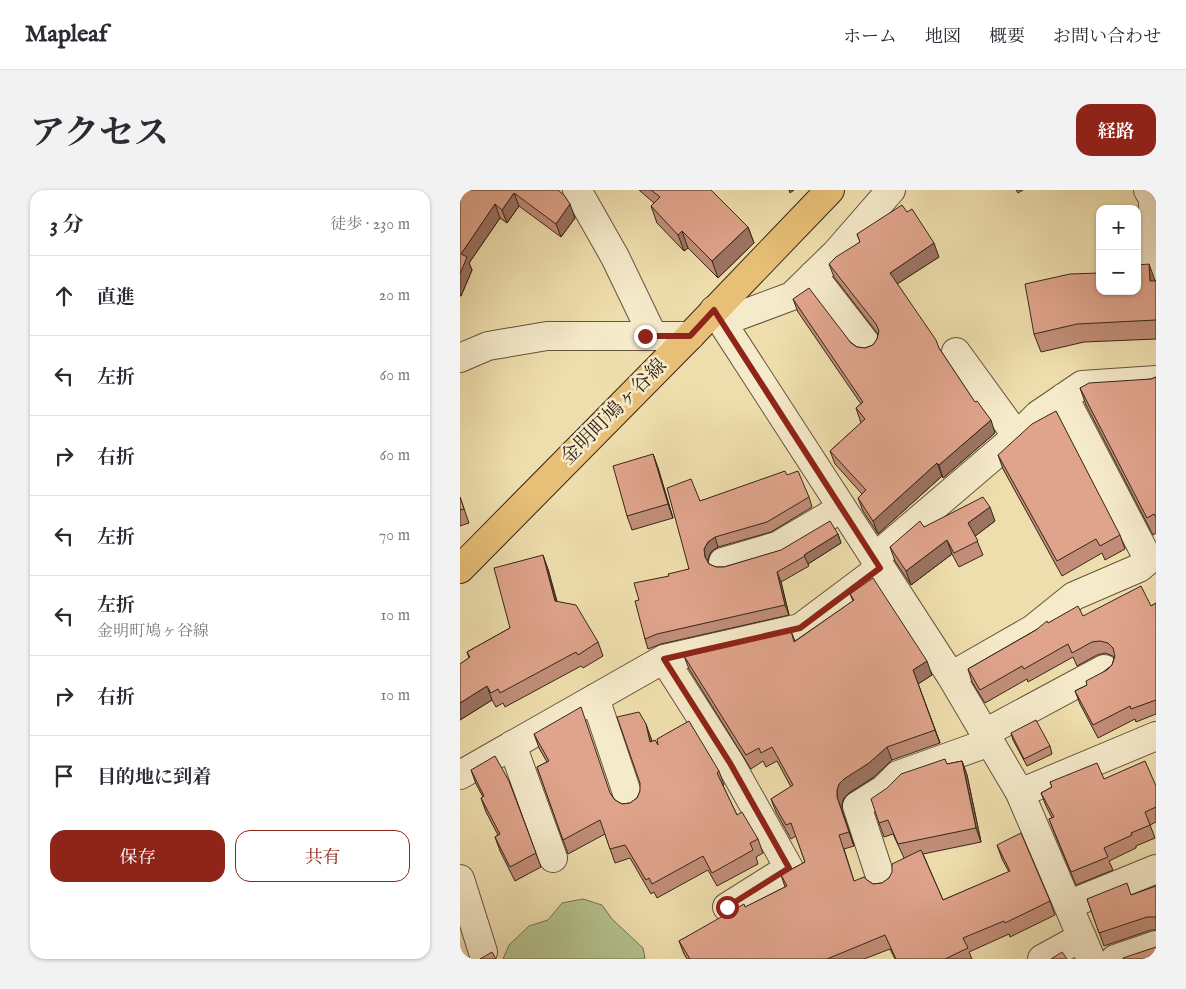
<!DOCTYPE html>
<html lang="ja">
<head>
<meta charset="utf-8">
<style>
  body { margin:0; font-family:"IM FELL English","Noto Serif JP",serif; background:#f2f2f3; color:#2b2b33 }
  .controls { position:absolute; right:15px; top:15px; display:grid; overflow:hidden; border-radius:10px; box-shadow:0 1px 4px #0004 }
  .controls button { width:45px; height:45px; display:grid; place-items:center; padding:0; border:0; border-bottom:1px solid #e1e1e2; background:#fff; color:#2b2b33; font:25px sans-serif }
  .stop { position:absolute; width:15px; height:15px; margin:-11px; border:4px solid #8f2418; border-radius:50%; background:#fff }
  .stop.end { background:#8f2418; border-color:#fff; box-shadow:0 1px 5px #0008 }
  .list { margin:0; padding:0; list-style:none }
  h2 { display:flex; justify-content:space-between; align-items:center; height:65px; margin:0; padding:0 20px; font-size:21px }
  h2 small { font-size:16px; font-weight:400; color:#7c7c81 }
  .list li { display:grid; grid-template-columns:32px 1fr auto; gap:15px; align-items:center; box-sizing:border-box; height:80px; padding:0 20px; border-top:1px solid #e1e1e2 }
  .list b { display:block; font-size:19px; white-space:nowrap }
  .list p { margin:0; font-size:16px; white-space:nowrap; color:#7c7c81 }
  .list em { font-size:16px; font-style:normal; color:#7c7c81 }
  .actions { display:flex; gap:10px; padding:15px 20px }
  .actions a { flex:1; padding:11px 0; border:1px solid #8f2418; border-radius:15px; text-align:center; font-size:18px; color:#8f2418 }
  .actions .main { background:#8f2418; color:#fff }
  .icon { flex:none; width:28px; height:28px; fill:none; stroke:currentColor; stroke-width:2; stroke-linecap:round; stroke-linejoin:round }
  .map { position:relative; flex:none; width:696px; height:769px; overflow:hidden; border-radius:15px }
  header { display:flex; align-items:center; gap:30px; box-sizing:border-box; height:70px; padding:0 25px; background:#fff; border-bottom:1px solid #e1e1e2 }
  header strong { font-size:24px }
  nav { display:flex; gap:28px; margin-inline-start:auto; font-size:18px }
  .intro { display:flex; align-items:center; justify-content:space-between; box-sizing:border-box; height:120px; padding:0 30px }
  h1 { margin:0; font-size:35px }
  .button { padding:12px 22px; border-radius:15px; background:#8f2418; color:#fff; font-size:18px; font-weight:700 }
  main { display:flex; gap:30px; padding:0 30px }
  aside { flex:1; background:#fff; border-radius:15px; box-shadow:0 1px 4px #0004 }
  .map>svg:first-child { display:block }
  .green { fill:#b4c28e; stroke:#757454 }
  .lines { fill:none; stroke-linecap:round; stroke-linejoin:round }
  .minor-casing { stroke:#64543e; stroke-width:30 }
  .major-casing { stroke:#362619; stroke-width:30 }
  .minor { stroke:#f5eaca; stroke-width:28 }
  .major { stroke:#e8bf76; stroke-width:28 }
  .wall { fill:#c18d78; stroke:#362619 }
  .shaded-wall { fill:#9d7362; stroke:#362619 }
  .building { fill:#e0a48c; stroke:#362619 }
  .route { stroke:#8f2418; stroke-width:6 }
  .labels { text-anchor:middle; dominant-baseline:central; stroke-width:5; stroke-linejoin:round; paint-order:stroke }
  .street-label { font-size:20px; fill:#362619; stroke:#f5eaca }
</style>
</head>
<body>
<header>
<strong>Mapleaf</strong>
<nav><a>ホーム</a><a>地図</a><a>概要</a><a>お問い合わせ</a></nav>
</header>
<div class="intro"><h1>アクセス</h1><a class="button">経路</a></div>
<main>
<aside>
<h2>3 分<small>徒歩 · 230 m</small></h2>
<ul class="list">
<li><svg class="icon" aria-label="ahead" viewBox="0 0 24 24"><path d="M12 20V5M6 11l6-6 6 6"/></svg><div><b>直進</b></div><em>20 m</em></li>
<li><svg class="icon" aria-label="left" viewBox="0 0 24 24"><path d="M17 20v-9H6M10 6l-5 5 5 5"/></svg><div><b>左折</b></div><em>60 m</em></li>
<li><svg class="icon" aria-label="right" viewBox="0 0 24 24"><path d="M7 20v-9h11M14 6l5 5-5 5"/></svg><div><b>右折</b></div><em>60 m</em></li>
<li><svg class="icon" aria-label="left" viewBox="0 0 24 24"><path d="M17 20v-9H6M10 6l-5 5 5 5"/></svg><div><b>左折</b></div><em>70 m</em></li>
<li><svg class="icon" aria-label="left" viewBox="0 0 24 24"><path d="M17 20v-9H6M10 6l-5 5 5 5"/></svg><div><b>左折</b><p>金明町鳩ヶ谷線</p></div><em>10 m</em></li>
<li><svg class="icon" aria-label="right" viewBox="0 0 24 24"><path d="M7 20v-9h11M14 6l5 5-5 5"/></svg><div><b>右折</b></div><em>10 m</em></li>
<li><svg class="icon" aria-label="arrive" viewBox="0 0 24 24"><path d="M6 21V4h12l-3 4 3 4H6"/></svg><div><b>目的地に到着</b></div></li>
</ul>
<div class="actions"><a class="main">保存</a><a>共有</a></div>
</aside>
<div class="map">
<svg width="696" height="769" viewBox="0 0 696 769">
  <rect width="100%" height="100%" fill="#efdead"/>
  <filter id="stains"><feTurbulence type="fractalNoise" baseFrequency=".004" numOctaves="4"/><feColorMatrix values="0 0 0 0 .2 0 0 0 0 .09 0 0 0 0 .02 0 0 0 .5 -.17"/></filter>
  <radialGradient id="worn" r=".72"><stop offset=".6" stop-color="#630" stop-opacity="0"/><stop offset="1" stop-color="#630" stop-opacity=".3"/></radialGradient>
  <path class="green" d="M123,709L142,715L152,729L183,758L185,769H43L49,755L69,736L88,730L102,713Z"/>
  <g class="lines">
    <g class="minor-casing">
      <path id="minor" d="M117,0L155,67L193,146
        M688,0L693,8L692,76L696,77
        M353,85L408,156
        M254,120L491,486L560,603L631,769
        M262,132L332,106L376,63L431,0
        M496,162L557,246
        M0,168L28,156L87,146H230
        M414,368L557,246L578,225L622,195L696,190
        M263,372L317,356L382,318
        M204,469L270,573L329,678L267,717
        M491,486L573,439L614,406L679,378L685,373V363L604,207
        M135,508L170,612
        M525,543L644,479
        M52,555L93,668
        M0,585L204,469L340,438L420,378
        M560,603L696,546
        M0,689L23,762
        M422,692L397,616L424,599L438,585L530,552
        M608,715L696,679
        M582,769L622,747
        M655,769L696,755"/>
    </g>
    <g class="major-casing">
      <path id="major" d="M0,379L230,146L370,0"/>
    </g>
    <use href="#minor" class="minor"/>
    <use href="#major" class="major"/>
  </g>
  <path class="wall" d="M0,0H98L115,28L101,47L59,16L47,33L40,28L9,73L12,80L1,106H0Z
    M179,0H251L288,37L294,53L258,88L228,58L224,61L197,33L191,16L194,13Z
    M556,0H563L558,3Z
    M397,44L479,67L437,94L479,158L535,243L483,288L482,286L418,344L403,321L398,308L402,304L375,274L370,261L401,233L396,218L401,214L338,122L333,109L397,157L405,158L413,155L417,149L418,144L374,87L369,74L400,52Z
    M678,75L696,91V149L624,152L581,162L574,144L640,101Z
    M696,187V343L693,345L626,215L620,198L691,189Z
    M193,264L198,278L213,328L172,340L167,326Z
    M538,265L660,345L665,359L645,370L642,363L602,386L543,279Z
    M327,285L349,307L352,317L311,342L258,357L251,362L248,369V372L249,374L256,377H264L378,344L381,353L348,374L349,376L321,392L329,425L201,454L188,459L185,449L179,410L209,386L229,379L240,311Z
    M0,307L9,333L0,336Z
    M535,331L515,346L523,365L499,377L492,364L451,395L435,371L430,357L464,337Z
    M88,379L97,411L138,452L143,466L123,478L121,476L45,517L43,513L36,517L32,510L0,530V474L9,468L7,462L50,438Z
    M390,404L472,485L458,494L480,553L432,570L414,587L389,603L384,608L382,614V620L394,656L384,659L394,691L407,690L413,694L422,693L429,688L444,668L433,644L424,647L419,633L487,574L502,571L507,585L521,652L463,664L483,710L549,682L542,669L537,655L590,711L595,725L550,747L549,744L509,762L512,769H435L430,759L404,769H227L224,764L219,751L325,697L321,685L345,672L336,646L331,649L316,622L311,609L331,597L317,571L306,577L303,571L291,579L229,479L224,466L331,441L335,451L393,411Z
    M696,413V524L676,532L675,529L638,548L620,514L615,501L627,495L652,475L654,468L653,466L645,463L637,465L617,476L613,467L568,492L567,489L525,513L512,492L508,479L588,433L623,426L691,416Z
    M551,543L590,556L592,564L567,576L553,550Z
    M74,544L151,604L155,610L162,614L170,613L177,608L180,601L191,548L192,552L198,555L259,581L264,595L263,596L277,625L298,649L303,663L296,667L298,674L257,696L248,680L197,708L194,702L191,704L170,668L155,673L145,644L108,664L77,577L87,572L79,558Z
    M11,580L49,591L81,677L55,691L40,661L35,647L38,645L26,622L21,608L23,607L16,594Z
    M644,589L696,596V632L690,635L695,648L676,656V658L649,671L653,680L616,695L594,642L589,629L592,628L586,616L581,603L592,597L590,592Z
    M696,696V740H691L644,756L627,709L671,705Z"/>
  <path class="shaded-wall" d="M329,0H334L330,3Z
    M54,3L59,16L47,33L42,20Z
    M35,14L40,28L9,73L12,80L1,106L0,104V84L1,64Z
    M110,14L115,28L101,47L96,34Z
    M288,37L294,53L258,88L252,71Z
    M222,41L228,58L224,61L218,45Z
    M474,53L479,67L434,96L430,83Z
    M689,74L696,93L690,91Z
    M531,230L535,243L483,288L479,275Z
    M193,264L198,278L213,328L208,314Z
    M477,273L482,286L418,344L413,331Z
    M530,317L535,331L514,347L508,333Z
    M378,344L381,353L348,374L344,365Z
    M255,347L258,357L251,362L248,369V377L245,367L244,359L248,352Z
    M487,350L492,364L451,395L446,381Z
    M83,365L88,379L100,425L95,411Z
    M317,382L321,392L329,425L325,415Z
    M467,471L472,485L458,494L480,553L453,480Z
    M27,496L32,510L0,530V513Z
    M186,534L191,548L195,566L190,552Z
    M427,557L432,570L414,587L389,603L384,608L382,614V620L394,656L377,607V600L379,594L384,589Z
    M502,571L507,585L521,652L516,638Z"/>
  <path class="building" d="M0,0H98L104,5L110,14L96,34L54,3L42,20L35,14L1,64L7,67L0,84Z
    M191,0H251L288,37L252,71L222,41L218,45L191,16L200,7Z
    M442,15L447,22L452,19L474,53L430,83L476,150L479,158L515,212L517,211L531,230L479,275L477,273L413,331L398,308L406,300L370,261L405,229L396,218L403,212L333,109L349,98L391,153L397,157L405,158L413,155L417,149L419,141L416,134L369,74L376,67L400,52L397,44Z
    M689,74L690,91H696V130L617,134L574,144L565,94L610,84L640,83V101H677V75Z
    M696,187V327L694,324L687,328L620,198L629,193L691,189Z
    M596,221L660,345L640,356L636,349L597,371L538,265L572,234Z
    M193,264L208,314L167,326L153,276Z
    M325,281L327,285L338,281L349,307L307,332L255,347L248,352L244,359L245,367L249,374L256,377H264L321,360L370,331L378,344L344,365L345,366L317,382L325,415L197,444L185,449L175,411L179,410L174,393L209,386L208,384L229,379L207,298L231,289L240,311Z
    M0,307L4,319L0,320Z
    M523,307L530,317L508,333L518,351L494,363L487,350L446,381L430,357L460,331L464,337Z
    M83,365L95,411L116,415L138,452L118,465L116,462L40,503L38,499L31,503L27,496L0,513V474L10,467L7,462L50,438L34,378Z
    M413,388L467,471L453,480L475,540L427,557L409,573L384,589L379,594L377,600V607L389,642L379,645L394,691L404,687L407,690L413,694L422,693L429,688L432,682V674L461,660L483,710L550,681L537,655L561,643L590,711L545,733L544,731L503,748L508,758L485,769H436L425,745L367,769H230L219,751L284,714L285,717L327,696L321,685L345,672L331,633L326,635L311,609L333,595L312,557L301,563L299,558L286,565L224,466L331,441L334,452L394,410L390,404Z
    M681,396L691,416L696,413V510L671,519L670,516L633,535L615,501L627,495L626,491L647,480L652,475L655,466L653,458L648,453L640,451L632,452L612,463L608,454L564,479L562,476L520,500L508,479L576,440L587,431L588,433L618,416L623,426Z
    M121,517L150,603L155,610L162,614L170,613L177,608L180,601V593L157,527L179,522L186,534L190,552L195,550L198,555L197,549L229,531L259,581L257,583L277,625L282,622L298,649L290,653L293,660L252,683L243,666L192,694L189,688L186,690L165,655L150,659L140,630L103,650L77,577L89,571L74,544Z
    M576,530L590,556L564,569L551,543Z
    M35,566L49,591L76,663L50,677L35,647L40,644L21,608L24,606L11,580Z
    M485,569L487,574L502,571L516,638L438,654L428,630L419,633L411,609L427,598L441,584Z
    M685,571L696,596V617L685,622L690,635L671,643L672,645L644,658L648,667L611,682L589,629L594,627L581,603L592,597L590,592L637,573L644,589Z
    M667,693L671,705L696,696V727H687L639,743L627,709Z
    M696,757V769H663V768Z
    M32,762L36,769H20Z
    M602,762L607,769H591Z"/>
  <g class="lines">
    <path class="route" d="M185,146H230L254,120L420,378L340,438L204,469L270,573L329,678L267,717"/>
  </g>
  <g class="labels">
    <g class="street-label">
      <text transform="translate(154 222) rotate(-45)">金明町鳩ヶ谷線</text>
    </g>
  </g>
  <rect width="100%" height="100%" filter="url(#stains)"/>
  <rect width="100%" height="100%" fill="url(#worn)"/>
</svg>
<div class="controls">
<button>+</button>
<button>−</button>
</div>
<div class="stop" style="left:267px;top:717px"></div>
<div class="stop end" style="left:185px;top:146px"></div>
</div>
</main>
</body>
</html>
